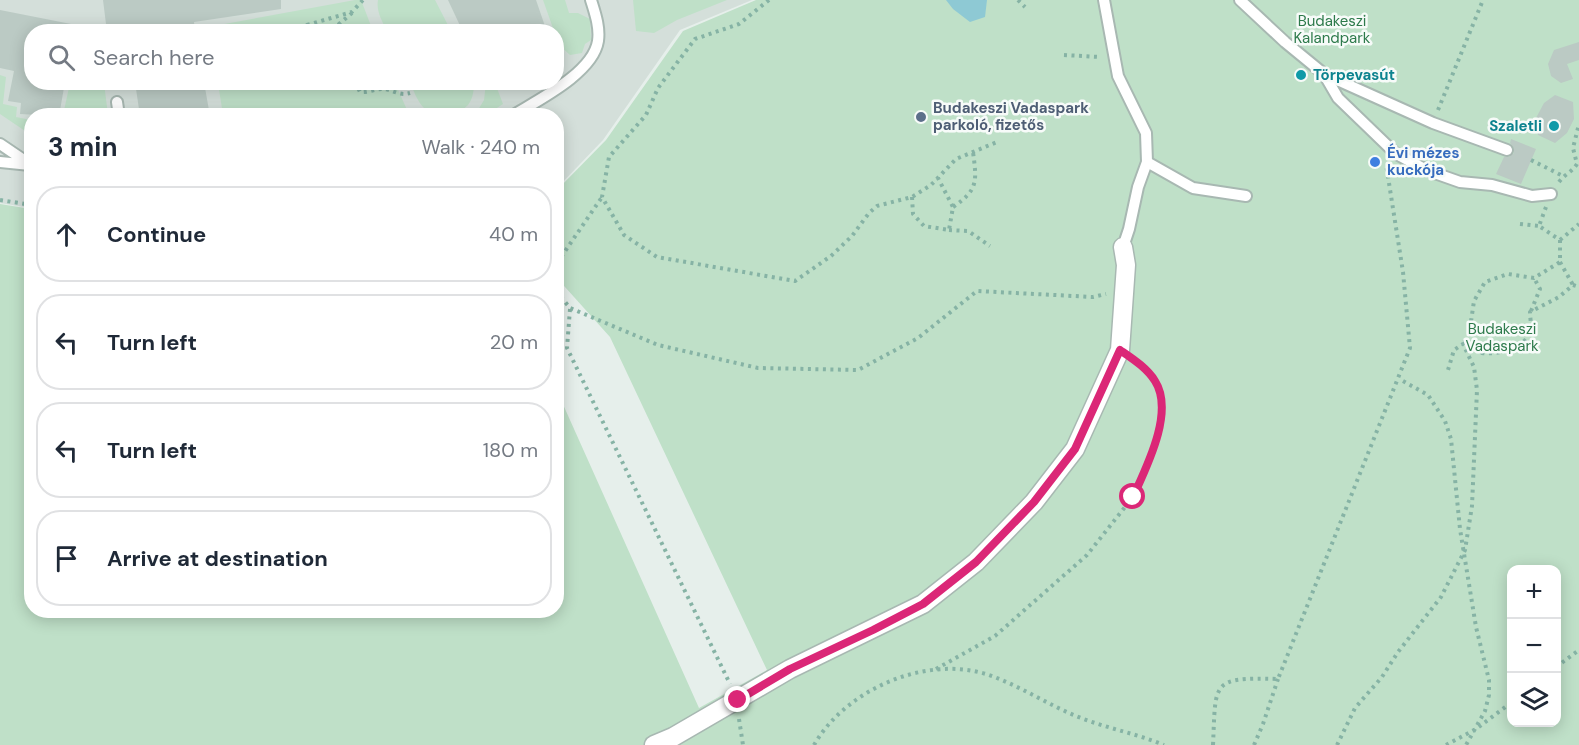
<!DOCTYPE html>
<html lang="en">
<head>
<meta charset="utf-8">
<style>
  body { margin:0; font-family:"DM Sans",sans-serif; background:#f2f2f3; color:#1f2937 }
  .controls { position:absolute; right:18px; bottom:18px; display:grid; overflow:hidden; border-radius:12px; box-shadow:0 3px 15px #0003 }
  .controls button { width:54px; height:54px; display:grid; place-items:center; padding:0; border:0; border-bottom:2px solid #e0e1e3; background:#fff; color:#1f2937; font:30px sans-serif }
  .stop { position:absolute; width:18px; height:18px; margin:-14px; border:4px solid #db2777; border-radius:50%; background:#fff }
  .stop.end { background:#db2777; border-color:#fff; box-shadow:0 2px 6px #0008 }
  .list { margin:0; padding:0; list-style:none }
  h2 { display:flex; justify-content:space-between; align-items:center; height:78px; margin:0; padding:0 24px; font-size:26px }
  h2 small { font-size:20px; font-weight:400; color:#747a83 }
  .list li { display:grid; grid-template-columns:39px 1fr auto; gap:18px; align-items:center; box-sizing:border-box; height:96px; margin:0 12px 12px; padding:0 12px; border:2px solid #e0e1e3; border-radius:24px }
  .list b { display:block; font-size:22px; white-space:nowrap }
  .list em { font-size:20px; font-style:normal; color:#747a83 }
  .icon { flex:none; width:33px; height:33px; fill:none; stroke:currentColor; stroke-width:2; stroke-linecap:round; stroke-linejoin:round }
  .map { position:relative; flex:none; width:1579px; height:745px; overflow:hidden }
  .search { position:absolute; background:#fff; box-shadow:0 3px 15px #0003; left:24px; top:24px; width:540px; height:66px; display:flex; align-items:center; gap:15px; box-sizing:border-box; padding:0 21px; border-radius:24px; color:#747a83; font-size:22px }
  .panel { position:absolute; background:#fff; box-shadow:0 3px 15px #0003; left:24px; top:108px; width:540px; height:510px; border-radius:24px }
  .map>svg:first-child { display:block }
  .built { fill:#d4dfda; fill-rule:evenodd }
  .green { fill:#bfe0c8; fill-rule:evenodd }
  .water { fill:#8ec9d4 }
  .building { fill:#bbcac4 }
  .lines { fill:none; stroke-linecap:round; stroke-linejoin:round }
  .service-casing { stroke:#a8b8b2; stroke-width:14 }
  .minor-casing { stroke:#a8b8b2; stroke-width:21 }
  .path { stroke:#86b3a5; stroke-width:4; stroke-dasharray:3 4.5; stroke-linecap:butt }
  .service { stroke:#fff; stroke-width:10 }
  .minor { stroke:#fff; stroke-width:18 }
  .route { stroke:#db2777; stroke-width:8 }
  .culture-dot { fill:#0f9aa8; stroke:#f7fbf9; stroke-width:2 }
  .service-dot { fill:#5c6f8a; stroke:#f7fbf9; stroke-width:2 }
  .shop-dot { fill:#3f7fe0; stroke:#f7fbf9; stroke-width:2 }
  .labels { text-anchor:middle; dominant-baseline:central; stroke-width:5; stroke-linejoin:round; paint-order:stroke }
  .park-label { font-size:15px; fill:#2d7a4b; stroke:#f7fbf9 }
  .culture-label { font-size:15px; font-weight:bold; fill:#0d838f; stroke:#f7fbf9; text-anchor:start }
  .service-label { font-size:15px; font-weight:bold; fill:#4e5e75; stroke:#f7fbf9; text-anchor:start }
  .shop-label { font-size:15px; font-weight:bold; fill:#366cbe; stroke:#f7fbf9; text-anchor:start }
</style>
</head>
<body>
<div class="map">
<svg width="1579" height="745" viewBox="0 0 1579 745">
  <rect width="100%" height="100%" fill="#e6efeb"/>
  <path class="built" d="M0,0H752L680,30L603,140L557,188L556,116H32L31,208L0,203ZM32,32H556V82H32Z"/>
  <path class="green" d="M355,0H361L373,31H209L208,27Z
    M378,0H435L451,31H387C382,21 376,11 378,0Z
    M543,0H565L569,13H578L590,19L591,40L585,44L582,53L570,55L558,44L556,32L554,31Z
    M633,0H727L677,20L654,33L636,31Z
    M756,0H1579V745H0V204L31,209L32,610H556L557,391L699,708L767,670L610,337L556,277L557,190L606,140L683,31ZM1512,570H1556V722H1512Z
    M0,75L6,77L3,104L17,107L16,117L31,120V135L0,114Z
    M474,82C474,90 473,99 468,105C457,117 435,119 424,108C417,101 414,91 410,83Z
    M70,83H104L108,115H63Z
    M218,83H395L408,112L412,115H223Z
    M486,83H495L503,104L486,115H475L484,100Z"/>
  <path class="water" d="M946,0H987L985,17L970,22L953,9Z"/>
  <path class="building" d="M103,0H281V9L194,22L195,32H107Z
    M448,0H536L547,32H463Z
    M0,10L71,24V32H32V82H65L59,116L20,114L21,103L8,101L14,71L0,68Z
    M1579,42V60L1567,64L1573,79L1561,83L1551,76L1548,64L1554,50Z
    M135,82H204L210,116H140Z
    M1555,95L1573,102L1574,119L1567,133L1555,143L1538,135L1536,118L1544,103Z
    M1511,139L1536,149L1521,184L1496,174L1504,157H1509L1514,153V148L1510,143Z"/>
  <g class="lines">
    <g class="service-casing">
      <path id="service" d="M1104,0L1118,76L1146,133L1147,162L1138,187L1129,229L1123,247
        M1240,0L1285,42L1324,74L1433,123L1507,150
        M1324,74L1338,98L1395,153L1426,170L1460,182L1492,185L1532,196L1551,194
        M117,102L119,116
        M512,116C538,100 593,73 598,41C600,27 595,13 591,0
        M0,144L31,165
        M0,162L30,165
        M1147,162L1193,188L1246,196"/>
    </g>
    <g class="minor-casing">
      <path id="minor" d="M654,745L673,737L790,669L923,604L976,562L1034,502L1075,449L1120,350L1126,265L1123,247"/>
    </g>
    <path class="path" d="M769,0L739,24L695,39L658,88L646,115L609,157L602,197L624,235L657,257L795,281L831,256L852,236L869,213L877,206L912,197L931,185L956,159L997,142
      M1018,0L1025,7
      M242,32V30L245,32
      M266,32C276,28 289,24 298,32
      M304,32L307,25L352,12L363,0
      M337,32L339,24L352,13
      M1064,55L1100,57
      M355,82L360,92C368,93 377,88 385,89C395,91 400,96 410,93
      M1438,110L1483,0
      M1531,160L1563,176
      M1559,182C1565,174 1572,172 1577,164L1573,148L1579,124
      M912,197L913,214L924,226L949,230L953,207L938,178
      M0,200L32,205
      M953,207C978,190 977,182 973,152
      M1546,207L1539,226L1560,240
      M1520,224L1539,226
      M949,230L968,231L990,246
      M1560,240V262L1534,278L1508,274L1485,282L1474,301L1469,335L1463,344L1475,342L1482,353C1498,355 1524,349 1530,332C1532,327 1530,318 1530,312L1559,297L1573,285L1579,287
      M1560,240L1579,224
      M1560,262L1573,285
      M557,263L602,197
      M556,291L570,308L658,345L758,368L858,370L918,338L977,291L1093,297L1106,294
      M570,309L567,348L730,684
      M1531,311L1540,289L1534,278
      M1403,381L1428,395L1445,421L1451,439L1460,529L1476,627L1489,680V695L1485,711L1466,745
      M1556,667L1579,650
      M936,669L995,636L1087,555L1133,497L1157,441L1162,399L1156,382L1135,360
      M739,719L743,745
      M814,745C846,689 927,654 989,675C1020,686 1047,704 1076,716C1105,728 1135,733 1164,745
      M1213,745C1216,682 1210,677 1278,679L1410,348L1403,272L1386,164
      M1254,745L1263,724L1278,679
      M1337,745L1355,708L1382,677L1398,652L1441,597L1465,550L1472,506L1477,390L1474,367L1463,344L1454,350L1448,370
      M1446,745L1476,729L1512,702"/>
    <use href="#service" class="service"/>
    <use href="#minor" class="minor"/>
  </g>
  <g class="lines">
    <path class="route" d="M738,700L790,669L873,630L923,604L976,562L1034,502L1075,449L1120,350C1133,359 1147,368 1155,381C1175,412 1146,468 1133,497"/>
  </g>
  <g class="culture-dot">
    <circle cx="1301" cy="75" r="6"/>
    <circle cx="1554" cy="126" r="6"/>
  </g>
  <circle class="service-dot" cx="921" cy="117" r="6"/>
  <circle class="shop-dot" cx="1375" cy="162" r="6"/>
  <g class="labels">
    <g class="park-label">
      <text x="1332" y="21">Budakeszi<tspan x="1332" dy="17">Kalandpark</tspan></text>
      <text x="1502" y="329">Budakeszi<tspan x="1502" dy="17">Vadaspark</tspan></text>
    </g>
    <g class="culture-label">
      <text x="1313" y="75">Törpevasút</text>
      <text x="1542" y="126" text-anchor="end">Szaletli</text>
    </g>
    <g class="service-label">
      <text x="933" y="108">Budakeszi Vadaspark<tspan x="933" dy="17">parkoló, fizetős</tspan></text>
    </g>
    <g class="shop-label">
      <text x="1387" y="153">Évi mézes<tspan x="1387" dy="17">kuckója</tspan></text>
    </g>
  </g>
</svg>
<div class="controls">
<button>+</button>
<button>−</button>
<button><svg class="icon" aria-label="layers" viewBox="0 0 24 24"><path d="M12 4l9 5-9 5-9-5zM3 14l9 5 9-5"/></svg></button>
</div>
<div class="stop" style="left:1133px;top:497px"></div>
<div class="stop end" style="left:738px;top:700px"></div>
<div class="search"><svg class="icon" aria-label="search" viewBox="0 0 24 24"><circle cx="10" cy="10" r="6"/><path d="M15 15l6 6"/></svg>Search here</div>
<section class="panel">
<h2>3 min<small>Walk · 240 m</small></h2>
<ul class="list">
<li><svg class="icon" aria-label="ahead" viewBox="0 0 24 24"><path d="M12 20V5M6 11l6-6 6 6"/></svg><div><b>Continue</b></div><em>40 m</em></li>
<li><svg class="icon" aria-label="left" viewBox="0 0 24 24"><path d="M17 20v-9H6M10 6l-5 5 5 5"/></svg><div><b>Turn left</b></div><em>20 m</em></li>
<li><svg class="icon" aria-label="left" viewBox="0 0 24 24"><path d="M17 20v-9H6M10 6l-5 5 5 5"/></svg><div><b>Turn left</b></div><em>180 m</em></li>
<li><svg class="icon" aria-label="arrive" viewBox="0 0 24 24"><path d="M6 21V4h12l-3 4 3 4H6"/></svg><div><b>Arrive at destination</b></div></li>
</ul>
</section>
</div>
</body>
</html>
